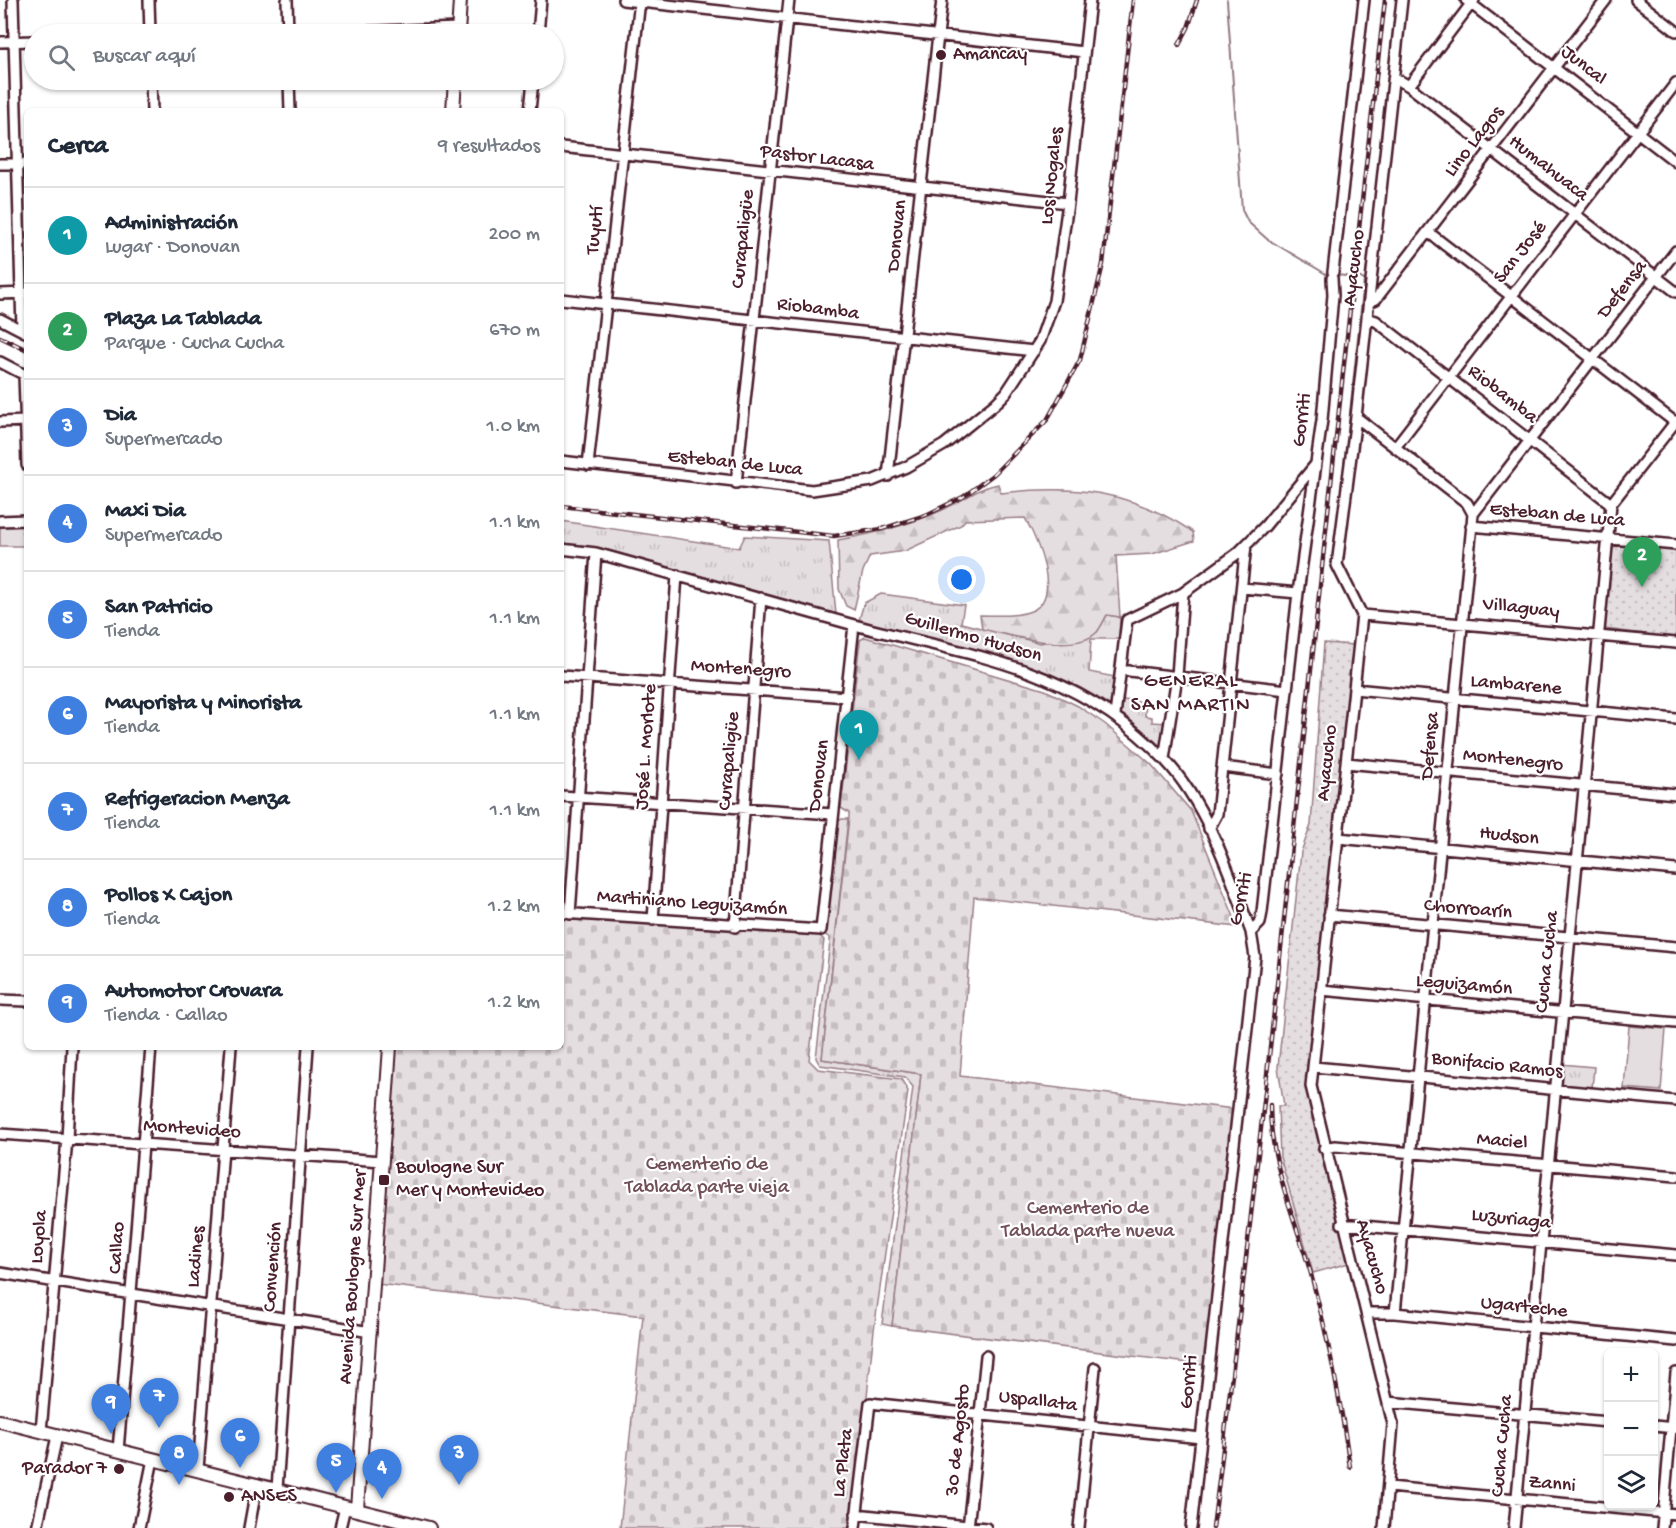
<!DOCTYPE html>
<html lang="es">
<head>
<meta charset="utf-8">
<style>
  body { margin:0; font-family:"Gochi Hand",sans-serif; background:#f2f2f3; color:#1f2937 }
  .controls { position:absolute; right:18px; bottom:18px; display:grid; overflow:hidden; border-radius:9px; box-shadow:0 2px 4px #0004 }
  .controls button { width:54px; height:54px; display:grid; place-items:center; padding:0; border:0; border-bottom:2px solid #e0e1e3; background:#fff; color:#1f2937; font:30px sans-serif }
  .you { position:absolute; left:962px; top:580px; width:21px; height:21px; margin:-15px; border:4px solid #fff; border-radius:50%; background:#1a73e8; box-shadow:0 0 0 9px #1a73e833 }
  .badge { display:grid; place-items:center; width:39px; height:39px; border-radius:50%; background:#d93025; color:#fff; font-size:20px; font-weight:700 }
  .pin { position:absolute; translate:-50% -50px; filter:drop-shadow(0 2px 3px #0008) }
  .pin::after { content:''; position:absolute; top:32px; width:21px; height:18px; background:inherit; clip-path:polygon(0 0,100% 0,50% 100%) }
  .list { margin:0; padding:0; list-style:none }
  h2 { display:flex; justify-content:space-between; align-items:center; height:78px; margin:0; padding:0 24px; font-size:26px }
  h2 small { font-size:20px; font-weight:400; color:#747a83 }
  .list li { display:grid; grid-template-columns:39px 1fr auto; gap:18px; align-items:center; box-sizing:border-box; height:96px; padding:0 24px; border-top:2px solid #e0e1e3 }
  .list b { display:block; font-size:22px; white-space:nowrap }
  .list p { margin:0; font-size:20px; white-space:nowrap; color:#747a83 }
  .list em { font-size:20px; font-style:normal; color:#747a83 }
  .icon { flex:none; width:33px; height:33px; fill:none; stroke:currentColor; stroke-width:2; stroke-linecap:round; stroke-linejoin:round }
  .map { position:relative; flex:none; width:1676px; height:1528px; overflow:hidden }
  .search { position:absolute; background:#fff; box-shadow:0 2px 4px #0004; left:24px; top:24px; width:540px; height:66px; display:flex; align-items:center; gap:15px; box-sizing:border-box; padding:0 21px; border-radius:33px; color:#747a83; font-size:22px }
  .panel { position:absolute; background:#fff; box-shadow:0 2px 4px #0004; left:24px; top:108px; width:540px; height:942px; border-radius:9px }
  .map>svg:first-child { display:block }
  .grass { fill:url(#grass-tufts); stroke:#987e86; stroke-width:1.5 }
  .forest { fill:url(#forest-firs); stroke:#987e86; stroke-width:1.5 }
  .cemetery { fill:url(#cemetery-stones); stroke:#987e86; stroke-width:1.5 }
  .park { fill:url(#park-dots); stroke:#987e86; stroke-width:1.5 }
  .pitch { fill:#e5dee0; stroke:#987e86; stroke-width:1.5 }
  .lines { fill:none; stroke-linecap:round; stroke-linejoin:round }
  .stream { stroke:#91787e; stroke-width:2 }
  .minor-casing { stroke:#4a1f2b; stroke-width:14 }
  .major-casing { stroke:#4a1f2b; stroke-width:16 }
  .minor { stroke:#fff; stroke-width:9 }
  .major { stroke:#fff; stroke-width:12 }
  .rail-casing { stroke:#4a1f2b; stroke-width:4.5 }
  .rail { stroke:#fff; stroke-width:2; stroke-dasharray:7; stroke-linecap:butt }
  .poi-dot { fill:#4a1f2b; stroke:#fff; stroke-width:2 }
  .labels { text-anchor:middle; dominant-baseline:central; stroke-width:4.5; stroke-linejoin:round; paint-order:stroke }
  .poi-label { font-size:20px; fill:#4a1f2b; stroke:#fff; text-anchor:start }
  .street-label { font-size:20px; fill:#4a1f2b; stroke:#fff }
  .park-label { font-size:20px; fill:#714f58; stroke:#fff }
  .neighbourhood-label { font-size:21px; letter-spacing:1.5px; fill:#4a1f2b; stroke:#fff }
</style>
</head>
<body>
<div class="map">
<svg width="1676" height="1528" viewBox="0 0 1676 1528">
  <defs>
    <pattern id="grass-tufts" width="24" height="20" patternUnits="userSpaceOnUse" patternTransform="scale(1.5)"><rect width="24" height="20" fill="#e5dee0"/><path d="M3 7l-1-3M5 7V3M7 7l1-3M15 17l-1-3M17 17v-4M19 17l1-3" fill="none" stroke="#c6bec0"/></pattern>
    <pattern id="forest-firs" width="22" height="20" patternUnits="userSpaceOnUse" patternTransform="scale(1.5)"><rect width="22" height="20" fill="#e5dee0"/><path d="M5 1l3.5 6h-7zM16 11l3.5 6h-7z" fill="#c6bec0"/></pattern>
    <pattern id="cemetery-stones" width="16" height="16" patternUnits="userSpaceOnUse" patternTransform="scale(1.5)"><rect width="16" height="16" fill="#e5dee0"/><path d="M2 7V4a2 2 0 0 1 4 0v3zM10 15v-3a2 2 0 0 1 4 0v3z" fill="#c6bec0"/></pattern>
    <pattern id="park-dots" width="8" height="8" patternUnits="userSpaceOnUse" patternTransform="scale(1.5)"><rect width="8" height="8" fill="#e5dee0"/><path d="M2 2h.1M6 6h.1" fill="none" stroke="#c6bec0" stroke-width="1.8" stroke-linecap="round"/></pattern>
  </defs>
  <rect width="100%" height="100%" fill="#fff"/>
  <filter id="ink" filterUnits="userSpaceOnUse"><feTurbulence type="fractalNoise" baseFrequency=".0167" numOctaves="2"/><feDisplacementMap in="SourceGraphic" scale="12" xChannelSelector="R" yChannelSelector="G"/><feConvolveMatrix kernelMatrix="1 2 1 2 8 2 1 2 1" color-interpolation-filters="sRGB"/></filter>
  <g filter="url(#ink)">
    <path class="grass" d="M561,521L739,548L745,536L829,541L836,614L596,547L561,546Z
      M27,526V546H0V527Z
      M881,594L964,605L961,623L1040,643L1097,632L1107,615L1120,617L1119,639H1091L1089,672L1115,677L1110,707L1064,681L1000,658L859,620L864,603Z
      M1122,700L1146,702L1145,716L1152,717V722L1167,723L1165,748L1160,751L1121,716Z
      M842,819H848L822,1059L921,1074L892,1326L882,1324L913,1087L905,1077L820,1065L816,1058L830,942V938L824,934V929L836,822Z
      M1560,1064L1594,1067L1592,1089L1563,1087L1560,1083Z"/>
    <path class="forest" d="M998,484L1001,493C1074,484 1131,491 1193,532L1194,541L1152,554L1116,556L1120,617L1107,615C1104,620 1101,627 1097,632C1075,655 1009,635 982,629L980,615C997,615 1015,617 1031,611C1064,598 1036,538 1025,518L965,520L961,525L905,551L870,556L863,571L854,610L846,606L839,589L838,540C873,534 907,526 940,511C960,503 976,488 998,484Z"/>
    <path class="cemetery" d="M865,637L1045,690L1078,706L1105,724L1151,764L1191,811L1238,927L974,897L960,1076L1234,1109L1204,1365L892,1326L921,1074L822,1059L849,817V813L841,808L860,640Z
      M561,915L819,935L824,940L809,1060L818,1069L901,1079L908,1091L874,1330L853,1528H620L643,1316L378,1284L396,1047H561Z"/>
    <path class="park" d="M1618,544L1676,549V638L1605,629L1612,550Z
      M1324,643L1355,645L1311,1096L1349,1263L1313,1273L1280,1157L1278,1106H1284L1278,1067L1301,852L1311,825Z"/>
    <path class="pitch" d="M1629,1026L1666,1029L1661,1091L1624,1088Z"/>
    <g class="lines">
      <path class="stream" d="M1227,0L1242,210L1248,222L1267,239L1326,274L1346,276
        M1348,432L1364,280L1359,277"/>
      <g class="minor-casing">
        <path id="minor" d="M13,0L22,330
          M149,0L150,34
          M287,0L288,34
          M623,0L1084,52
          M1466,0L1676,162
          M1636,0L1676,31
          M301,34L458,28
          M538,34L541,0
          M0,42L34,41
          M1395,78L1409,86L1676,292
          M151,80L152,111
          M289,80L290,111
          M1409,86L1474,0
          M530,111L533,80
          M561,147L1068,203
          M0,164H27
          M1428,232L1676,423
          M1333,272L1364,0
          M0,294L25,293
          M561,299L1034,351
          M1369,302L1376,299L1606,0
          M1367,318L1376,321L1611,504
          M0,319L25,332
          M0,362L27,376
          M24,374L27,465
          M1356,417L1467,503L1473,514
          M0,422L27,421
          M1396,446L1676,83
          M561,461L812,490L872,481L906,467L944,445L995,404L1006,393L1040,341L1054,301L1068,203L1090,0
          M588,465L640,0
          M888,476L942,0
          M736,483L789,0
          M0,521L27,520
          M1471,526L1676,545
          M561,549L596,553C682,577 768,601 854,625C972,656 1075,666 1164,759C1207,804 1230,875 1251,932
          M1242,588L1298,593
          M1362,615L1676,643
          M1121,670L1287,690
          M561,676L847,697
          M1354,689L1676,719
          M1115,715L1127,620L1183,593L1238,553L1265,526L1315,465
          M1164,759L1177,676L1183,593
          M1346,763L1676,794
          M1223,767L1278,774
          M561,796L833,814
          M1209,829L1217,814L1246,545
          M1338,838L1676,870
          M561,913L821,930L854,625
          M570,914L596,553
          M1329,915L1676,947
          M653,920L677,575
          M735,927L761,598
          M1321,990L1676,1023
          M0,1000L27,1001
          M1314,1067L1676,1101
          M0,1134L382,1161
          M1324,1148L1335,1146L1676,1176
          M1342,1224L1676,1255
          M0,1273L371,1332
          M1368,1313H1395L1676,1341
          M1395,1313L1473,514L1676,251
          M1388,1402L1608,1422
          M1654,1426L1675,1428
          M41,1431L67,1139L72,1047
          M118,1451L151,1047
          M198,1469L231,1047
          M1389,1487L1676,1514
          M277,1489L308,1047
          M856,1514L986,1528
          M37,1528L57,1436
          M139,1528L153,1459
          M249,1528L257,1484
          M340,1528L345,1507
          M855,1528L870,1403L1201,1438
          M968,1528L986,1356
          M1079,1528L1095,1368
          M1191,1528L1255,957L1251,932L1260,923L1262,912L1298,593L1322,420L1333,295L1332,278
          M1384,1528L1393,1424L1311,1086L1362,615L1337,565L1356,417L1402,0
          M1514,1528L1611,504L1676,421
          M1662,1528L1676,1373"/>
      </g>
      <g class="major-casing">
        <path id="major" d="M458,34L460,0
          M453,111L455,80
          M0,1421L429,1528
          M357,1509L390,1047"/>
      </g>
      <use href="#minor" class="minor"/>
      <use href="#major" class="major"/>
      <g class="rail-casing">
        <path id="rail" d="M1179,45L1188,28L1197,0
          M0,337L27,350
          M561,506L834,536L882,529L926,515L963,497L994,474L1047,420L1080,360L1103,264L1133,0
          M1270,1105C1270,1164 1295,1218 1311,1274C1328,1337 1341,1402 1350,1467
          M1213,1528C1278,1020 1325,509 1385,0"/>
      </g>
      <use href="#rail" class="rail"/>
    </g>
  </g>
  <g class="poi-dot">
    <circle cx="941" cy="55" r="6"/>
    <rect x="378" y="1174" width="12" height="12" rx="3"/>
    <circle cx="119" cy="1469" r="6"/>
    <circle cx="229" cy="1497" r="6"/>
  </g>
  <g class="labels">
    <g class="poi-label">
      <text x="953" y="55">Amancay</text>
      <text x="396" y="1168">Boulogne Sur<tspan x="396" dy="23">Mer y Montevideo</tspan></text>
      <text x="107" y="1469" text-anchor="end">Parador 7</text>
      <text x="241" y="1497">ANSES</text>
    </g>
    <g class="street-label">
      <text transform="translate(1583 66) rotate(38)">Juncal</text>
      <text transform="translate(1475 142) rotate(-52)">Lino Lagos</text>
      <text transform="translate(817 159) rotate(7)">Pastor Lacasa</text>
      <text transform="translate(1548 169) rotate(38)">Humahuaca</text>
      <text transform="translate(1053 176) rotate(-84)">Los Nogales</text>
      <text transform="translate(596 230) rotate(-84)">Tuyutí</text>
      <text transform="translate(898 236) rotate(-84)">Donovan</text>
      <text transform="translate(744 239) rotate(-84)">Curapaligüe</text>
      <text transform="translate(1521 253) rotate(-52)">San José</text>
      <text transform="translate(1355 268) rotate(-83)">Ayacucho</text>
      <text transform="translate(1623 290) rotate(-52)">Defensa</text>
      <text transform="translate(818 310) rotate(7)">Riobamba</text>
      <text transform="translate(1502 395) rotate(38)">Riobamba</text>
      <text transform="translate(1303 420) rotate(-83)">Gorriti</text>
      <text transform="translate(735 464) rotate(6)">Esteban de Luca</text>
      <text transform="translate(1557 516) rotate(5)">Esteban de Luca</text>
      <text transform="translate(1521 609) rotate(6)">Villaguay</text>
      <text transform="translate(973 638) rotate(16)">Guillermo Hudson</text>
      <text transform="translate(741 670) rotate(4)">Montenegro</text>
      <text transform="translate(1516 686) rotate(5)">Lambarene</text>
      <text transform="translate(1431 746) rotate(-85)">Defensa</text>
      <text transform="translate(647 747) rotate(-86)">José L. Morlote</text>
      <text transform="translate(730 761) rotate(-85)">Curapaligüe</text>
      <text transform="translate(1513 761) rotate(6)">Montenegro</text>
      <text transform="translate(1328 763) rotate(-84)">Ayacucho</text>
      <text transform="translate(820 776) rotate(-83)">Donovan</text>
      <text transform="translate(1509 837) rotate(6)">Hudson</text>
      <text transform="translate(1242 899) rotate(-78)">Gorriti</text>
      <text transform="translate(692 904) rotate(4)">Martiniano Leguizamón</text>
      <text transform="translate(1468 910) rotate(5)">Chorroarín</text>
      <text transform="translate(1548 962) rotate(-84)">Cucha Cucha</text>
      <text transform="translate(1464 986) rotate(5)">Leguizamón</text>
      <text transform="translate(1497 1066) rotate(6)">Bonifacio Ramos</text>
      <text transform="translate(192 1130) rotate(4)">Montevideo</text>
      <text transform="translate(1502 1142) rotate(5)">Maciel</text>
      <text transform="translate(1511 1220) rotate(6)">Luzuriaga</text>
      <text transform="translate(40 1237) rotate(-85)">Loyola</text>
      <text transform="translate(118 1248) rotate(-86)">Callao</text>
      <text transform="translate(197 1257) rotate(-85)">Ladines</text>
      <text transform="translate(1371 1257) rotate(74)">Ayacucho</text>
      <text transform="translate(274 1267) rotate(-86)">Convención</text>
      <text transform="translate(354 1277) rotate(-86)">Avenida Boulogne Sur Mer</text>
      <text transform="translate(1524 1308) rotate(6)">Ugarteche</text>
      <text transform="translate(1190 1382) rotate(-84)">Gorriti</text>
      <text transform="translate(1038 1402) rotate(7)">Uspallata</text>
      <text transform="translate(959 1440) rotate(-84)">30 de Agosto</text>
      <text transform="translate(1503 1446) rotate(-85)">Cucha Cucha</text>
      <text transform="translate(844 1463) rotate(-83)">La Plata</text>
      <text transform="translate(1552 1485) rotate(5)">Zanni</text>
    </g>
    <g class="park-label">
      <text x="707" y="1165">Cementerio de<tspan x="707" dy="23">Tablada parte vieja</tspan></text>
      <text x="1088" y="1209">Cementerio de<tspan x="1088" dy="23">Tablada parte nueva</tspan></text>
    </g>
    <g class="neighbourhood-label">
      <text x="1191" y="682">GENERAL<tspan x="1191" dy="24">SAN MARTIN</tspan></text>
    </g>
  </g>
</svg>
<div class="controls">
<button>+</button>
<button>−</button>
<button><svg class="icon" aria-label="layers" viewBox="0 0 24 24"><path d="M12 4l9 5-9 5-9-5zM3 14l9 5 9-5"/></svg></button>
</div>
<div class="you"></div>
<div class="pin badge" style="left:859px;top:760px;background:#0f9aa8">1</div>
<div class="pin badge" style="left:1642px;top:587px;background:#2e9e5b">2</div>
<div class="pin badge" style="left:459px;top:1485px;background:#3f7fe0">3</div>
<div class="pin badge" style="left:382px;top:1499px;background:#3f7fe0">4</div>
<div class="pin badge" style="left:336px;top:1493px;background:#3f7fe0">5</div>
<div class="pin badge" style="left:240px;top:1468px;background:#3f7fe0">6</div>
<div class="pin badge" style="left:159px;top:1428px;background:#3f7fe0">7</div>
<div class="pin badge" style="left:179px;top:1485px;background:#3f7fe0">8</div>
<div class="pin badge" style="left:111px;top:1434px;background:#3f7fe0">9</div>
<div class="search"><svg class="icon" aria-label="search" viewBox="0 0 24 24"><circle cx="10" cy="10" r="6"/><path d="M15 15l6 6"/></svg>Buscar aquí</div>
<section class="panel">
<h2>Cerca<small>9 resultados</small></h2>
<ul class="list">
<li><span class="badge" style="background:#0f9aa8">1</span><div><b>Administración</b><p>Lugar · Donovan</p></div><em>200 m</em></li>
<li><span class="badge" style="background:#2e9e5b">2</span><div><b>Plaza La Tablada</b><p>Parque · Cucha Cucha</p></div><em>670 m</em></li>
<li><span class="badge" style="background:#3f7fe0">3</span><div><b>Dia</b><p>Supermercado</p></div><em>1.0 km</em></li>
<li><span class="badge" style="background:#3f7fe0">4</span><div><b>Maxi Dia</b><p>Supermercado</p></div><em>1.1 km</em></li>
<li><span class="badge" style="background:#3f7fe0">5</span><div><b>San Patricio</b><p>Tienda</p></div><em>1.1 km</em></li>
<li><span class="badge" style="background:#3f7fe0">6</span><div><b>Mayorista y Minorista</b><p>Tienda</p></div><em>1.1 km</em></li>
<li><span class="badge" style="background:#3f7fe0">7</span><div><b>Refrigeracion Menza</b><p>Tienda</p></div><em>1.1 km</em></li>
<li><span class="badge" style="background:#3f7fe0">8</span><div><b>Pollos X Cajon</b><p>Tienda</p></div><em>1.2 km</em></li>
<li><span class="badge" style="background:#3f7fe0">9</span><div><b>Automotor Crovara</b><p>Tienda · Callao</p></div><em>1.2 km</em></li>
</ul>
</section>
</div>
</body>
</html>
